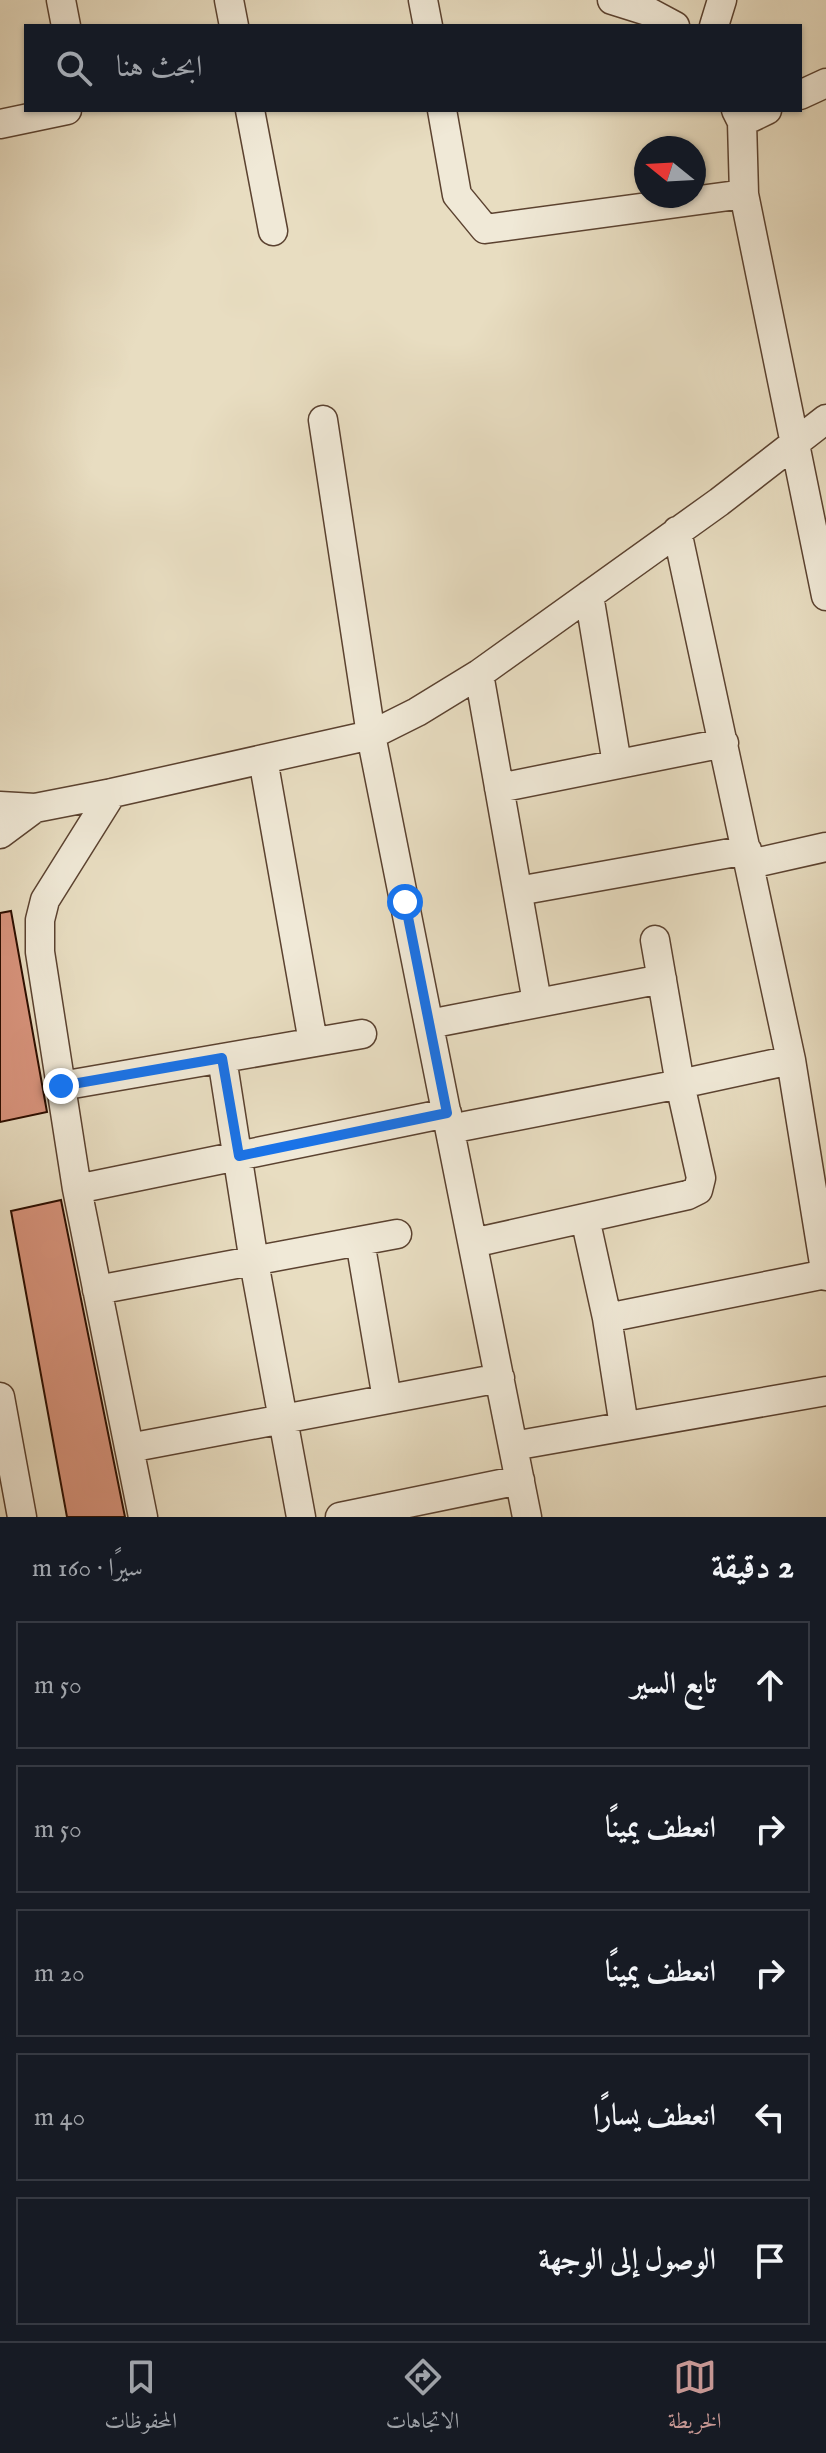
<!DOCTYPE html>
<html lang="ar">
<head>
<meta charset="utf-8">
<style>
  body { margin:0; font-family:"IM FELL English",Amiri,serif; background:#20242c; color:#f1f3f6; direction:rtl }
  .compass { position:absolute; left:634px; top:136px; width:72px; height:72px; border-radius:50%; background:#171b24; box-shadow:0 2px 6px #0004; rotate:288deg }
  .stop { position:absolute; width:24px; height:24px; margin:-18px; border:6px solid #1a73e8; border-radius:50%; background:#fff }
  .stop.end { background:#1a73e8; border-color:#fff; box-shadow:0 2px 8px #0008 }
  .list { margin:0; padding:0; list-style:none }
  h2 { display:flex; justify-content:space-between; align-items:center; height:104px; margin:0; padding:0 32px; font-size:34px }
  h2 small { font-size:26px; font-weight:400; color:#9ea1a6 }
  .list li { display:grid; grid-template-columns:52px 1fr auto; gap:24px; align-items:center; box-sizing:border-box; height:128px; margin:0 16px 16px; padding:0 16px; border:2px solid #363941; border-radius:0px }
  .list b { display:block; font-size:30px; white-space:nowrap }
  .list em { font-size:26px; font-style:normal; color:#9ea1a6 }
  .icon { flex:none; width:44px; height:44px; fill:none; stroke:currentColor; stroke-width:2; stroke-linecap:round; stroke-linejoin:round }
  .map { position:relative; flex:none; width:826px; height:1517px; overflow:hidden; direction:ltr }
  .search { position:absolute; background:#171b24; box-shadow:0 2px 6px #0004; left:24px; right:24px; top:24px; height:88px; display:flex; align-items:center; gap:20px; box-sizing:border-box; padding:0 28px; border-radius:0px; color:#9ea1a6; font-size:30px }
  .sheet { height:824px; background:#171b24 }
  nav { display:flex; justify-content:space-around; align-items:center; box-sizing:border-box; height:112px; border-top:2px solid #363941; background:#171b24; font-size:22px; color:#9ea1a6 }
  nav a { display:grid; justify-items:center; gap:4px }
  nav .on { color:#c59692 }
  .map>svg:first-child { display:block }
  .building { fill:#d8947d; stroke:#2c0e00; stroke-width:2 }
  .lines { fill:none; stroke-linecap:round; stroke-linejoin:round }
  .minor-casing { stroke:#5b4230; stroke-width:31 }
  .minor { stroke:#f0e9d7; stroke-width:28 }
  .route { stroke:#1a73e8; stroke-width:10 }
</style>
</head>
<body>
<div class="map">
<svg width="826" height="1517" viewBox="0 0 826 1517">
  <rect width="100%" height="100%" fill="#e8ddc1"/>
  <filter id="stains"><feTurbulence type="fractalNoise" baseFrequency=".0025" numOctaves="4"/><feColorMatrix values="0 0 0 0 .2 0 0 0 0 .09 0 0 0 0 .02 0 0 0 .5 -.17"/></filter>
  <radialGradient id="worn" r=".72"><stop offset=".6" stop-color="#630" stop-opacity="0"/><stop offset="1" stop-color="#630" stop-opacity=".3"/></radialGradient>
  <path class="building" d="M11,911L47,1112L0,1122V913Z
    M61,1200L125,1517H67L11,1211Z"/>
  <g class="lines">
    <g class="minor-casing">
      <path id="minor" d="M61,0L66,26
        M229,0L234,26
        M423,0L428,26
        M612,0L647,11L675,26
        M714,26L722,0
        M800,95L826,83
        M250,110L273,231
        M442,110L457,195L485,229L744,194
        M736,110L742,122L744,194L826,596
        M742,122L767,110
        M0,124L67,110
        M323,420L371,735L527,1517
        M677,531L791,1060L826,1276
        M589,595L617,764
        M479,674L537,1002
        M263,759L313,1042
        M499,788L724,743
        M112,793L45,900L40,920V952L77,1189L143,1517
        M0,806L35,808L112,793L371,735L417,712L479,674L719,502L826,419
        M0,834L35,808
        M750,864L826,847
        M518,891L747,850
        M655,940L680,1084L791,1060
        M429,1024L662,979
        M222,1058L254,1262L301,1517
        M61,1086L362,1034
        M450,1129L680,1084L701,1178L698,1190L688,1195L473,1243
        M77,1189L447,1113
        M585,1218L607,1318L624,1426
        M360,1241L387,1399
        M97,1290L397,1234
        M607,1318L826,1274
        M0,1397L22,1517
        M513,1446L826,1391
        M129,1448L500,1378
        M340,1517L520,1480"/>
    </g>
    <use href="#minor" class="minor"/>
  </g>
  <g class="lines">
    <path class="route" d="M61,1086L222,1058L239,1156L447,1113L405,902"/>
  </g>
  <rect width="100%" height="100%" filter="url(#stains)"/>
  <rect width="100%" height="100%" fill="url(#worn)"/>
</svg>
<svg class="compass" viewBox="-18 -18 36 36"><path d="M0-13l5 13h-10z" fill="#e53935"/><path d="M0 13l5-13h-10z" fill="#9ea1a6"/></svg>
<div class="stop" style="left:405px;top:902px"></div>
<div class="stop end" style="left:61px;top:1086px"></div>
<div class="search"><svg class="icon" aria-label="search" viewBox="0 0 24 24"><circle cx="10" cy="10" r="6"/><path d="M15 15l6 6"/></svg>ابحث هنا</div>
</div>
<section class="sheet">
<h2>2 دقيقة<small>سيرًا · 160 m</small></h2>
<ul class="list">
<li><svg class="icon" aria-label="ahead" viewBox="0 0 24 24"><path d="M12 20V5M6 11l6-6 6 6"/></svg><div><b>تابع السير</b></div><em>50 m</em></li>
<li><svg class="icon" aria-label="right" viewBox="0 0 24 24"><path d="M7 20v-9h11M14 6l5 5-5 5"/></svg><div><b>انعطف يمينًا</b></div><em>50 m</em></li>
<li><svg class="icon" aria-label="right" viewBox="0 0 24 24"><path d="M7 20v-9h11M14 6l5 5-5 5"/></svg><div><b>انعطف يمينًا</b></div><em>20 m</em></li>
<li><svg class="icon" aria-label="left" viewBox="0 0 24 24"><path d="M17 20v-9H6M10 6l-5 5 5 5"/></svg><div><b>انعطف يسارًا</b></div><em>40 m</em></li>
<li><svg class="icon" aria-label="arrive" viewBox="0 0 24 24"><path d="M6 21V4h12l-3 4 3 4H6"/></svg><div><b>الوصول إلى الوجهة</b></div></li>
</ul>
</section>
<nav>
<a class="on"><svg class="icon" aria-label="map" viewBox="0 0 24 24"><path d="M3 6l6-2 6 2 6-2v14l-6 2-6-2-6 2zM9 4v14M15 6v14"/></svg>الخريطة</a>
<a><svg class="icon" aria-label="directions" viewBox="0 0 24 24"><path d="M12 3l9 9-9 9-9-9zM9 14v-3h6M13 9l2 2-2 2"/></svg>الاتجاهات</a>
<a><svg class="icon" aria-label="saved" viewBox="0 0 24 24"><path d="M7 4h10v16l-5-4-5 4z"/></svg>المحفوظات</a>
</nav>
</body>
</html>
